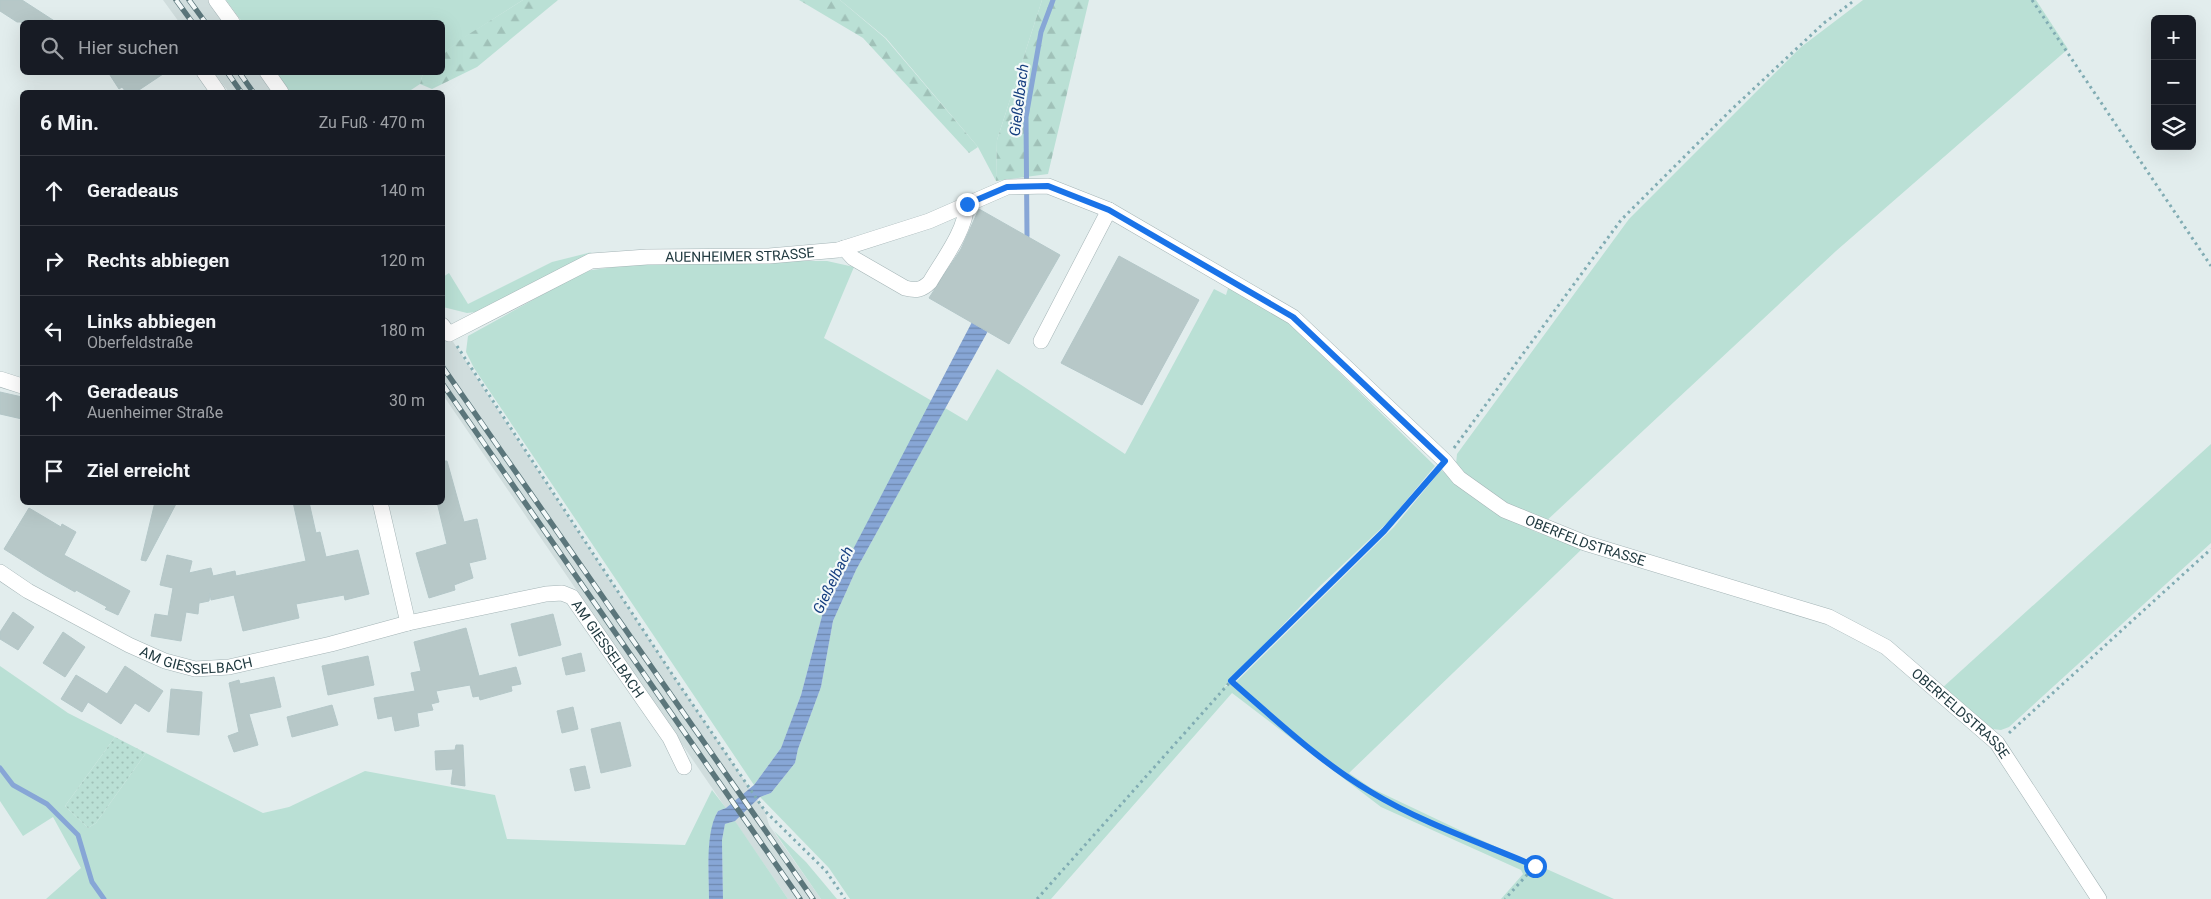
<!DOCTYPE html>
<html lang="de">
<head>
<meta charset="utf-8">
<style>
  body { margin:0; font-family:Roboto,sans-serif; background:#20242c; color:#f1f3f6 }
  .controls { position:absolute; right:15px; top:15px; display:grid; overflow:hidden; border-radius:8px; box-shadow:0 5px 20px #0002 }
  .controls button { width:45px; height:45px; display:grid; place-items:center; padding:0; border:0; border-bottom:1px solid #363941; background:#171b24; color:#f1f3f6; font:25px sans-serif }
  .stop { position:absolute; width:15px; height:15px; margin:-11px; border:4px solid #1a73e8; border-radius:50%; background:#fff }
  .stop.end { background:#1a73e8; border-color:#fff; box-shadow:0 1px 5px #0008 }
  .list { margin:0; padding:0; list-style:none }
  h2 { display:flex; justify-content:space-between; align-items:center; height:65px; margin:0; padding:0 20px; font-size:21px }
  h2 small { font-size:16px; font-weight:400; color:#9ea1a6 }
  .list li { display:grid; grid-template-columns:32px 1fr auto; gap:15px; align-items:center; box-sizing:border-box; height:70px; padding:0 20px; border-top:1px solid #363941 }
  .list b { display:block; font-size:19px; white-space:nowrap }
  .list p { margin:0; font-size:16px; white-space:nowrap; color:#9ea1a6 }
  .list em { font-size:16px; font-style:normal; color:#9ea1a6 }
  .icon { flex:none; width:28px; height:28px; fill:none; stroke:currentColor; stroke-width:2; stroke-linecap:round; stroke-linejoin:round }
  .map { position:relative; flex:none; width:2211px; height:899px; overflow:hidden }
  .search { position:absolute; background:#171b24; box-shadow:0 5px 20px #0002; left:20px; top:20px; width:425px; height:55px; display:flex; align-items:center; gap:12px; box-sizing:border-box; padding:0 18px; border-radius:8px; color:#9ea1a6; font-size:19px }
  .panel { position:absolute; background:#171b24; box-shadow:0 5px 20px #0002; left:20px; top:90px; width:425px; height:415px; border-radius:8px }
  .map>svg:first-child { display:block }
  .built { fill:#d0dddd }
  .grass { fill:#bae0d5 }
  .forest { fill:url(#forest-firs) }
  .garden { fill:url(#garden-dots) }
  .water { fill:url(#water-rules) }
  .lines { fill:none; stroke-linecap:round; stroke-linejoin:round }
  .stream { stroke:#87a6d6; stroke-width:5 }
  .building { fill:#b7c8c8; stroke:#b4c7c8 }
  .minor-casing { stroke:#a4b4b6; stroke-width:16 }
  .path { stroke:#81acb3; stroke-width:3; stroke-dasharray:2.5 4; stroke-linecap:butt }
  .minor { stroke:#fff; stroke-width:15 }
  .rail-casing { stroke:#5b767b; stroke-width:5.5 }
  .rail { stroke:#f3f9f9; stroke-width:4; stroke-dasharray:11; stroke-linecap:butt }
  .route { stroke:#1a73e8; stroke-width:6 }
  .labels { text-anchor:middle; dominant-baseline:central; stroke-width:4.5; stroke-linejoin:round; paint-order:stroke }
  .street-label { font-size:14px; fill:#213a40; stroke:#f3f9f9 }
  .water-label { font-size:15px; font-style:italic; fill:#163f80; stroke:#f3f9f9 }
</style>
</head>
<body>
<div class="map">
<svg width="2211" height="899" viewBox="0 0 2211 899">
  <defs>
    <pattern id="forest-firs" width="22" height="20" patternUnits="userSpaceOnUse" patternTransform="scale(1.25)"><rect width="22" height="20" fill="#bae0d5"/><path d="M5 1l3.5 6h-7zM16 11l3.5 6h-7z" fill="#a0c1b8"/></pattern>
    <pattern id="garden-dots" width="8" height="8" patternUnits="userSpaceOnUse" patternTransform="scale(1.25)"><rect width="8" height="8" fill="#bae0d5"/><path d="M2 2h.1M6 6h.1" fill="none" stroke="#a0c1b8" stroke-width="1.8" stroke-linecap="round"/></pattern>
    <pattern id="water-rules" width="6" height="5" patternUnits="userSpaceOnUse" patternTransform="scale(1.25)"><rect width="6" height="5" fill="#87a6d6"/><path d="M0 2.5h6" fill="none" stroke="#6e88af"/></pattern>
  </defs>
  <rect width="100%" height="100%" fill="#e2eded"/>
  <path class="built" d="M163,0H216L232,22H179Z
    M214,73H267L281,92H229Z
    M442,325L672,674L765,811L769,825L821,899H788L443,395Z"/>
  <path class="grass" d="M226,0H523L462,39L443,54L442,22H242Z
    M840,0H1042L997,140L996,181L978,147L886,38Z
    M1863,0H2036L2068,49L1836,251L1543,524L1507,506L1459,473L1456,464L1457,454L1629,219L1801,47Z
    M277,73H423L420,84L408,92H290Z
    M592,252L518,293L476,312L467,313L443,307V277L449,273L468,304L552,262Z
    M657,261H827L854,267L824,338L932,401L826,601L801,695L788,730L781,748L754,785L474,368L466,352L468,336L585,271Z
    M1229,285L1284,318L1435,466L1390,520L1318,588L1224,687L1236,682L1394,527L1441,470L1478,500L1536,532L1583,548L1349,773L1371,788L1470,835L1614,899H1501L1523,874L1521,870L1381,807L1232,693L1051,899H850L829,868L760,797L771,793L795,763L798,749L821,687L833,621L856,570L945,408L967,421L997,369L1125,454L1214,289L1226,295Z
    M2211,444V543L2009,727L2001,730L1992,729L1941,689Z
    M0,666L68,713L115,737L65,806L88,828L96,823L146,753L263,813L289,807L365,771L495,795L507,839L685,845L712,790L726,808L718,811C706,831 709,875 709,899H46L81,868L53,817L23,836L0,801Z
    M735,821L788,899H723L722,840L725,824Z
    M774,831L806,862L837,899H821Z"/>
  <path class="forest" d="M523,0H558L477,67L432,89L420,84L423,73L442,72L443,54L461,39Z
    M799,0H840L885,38L978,147L969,153L863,38Z
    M1042,0H1089L1048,174L996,181L997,140Z"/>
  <path class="garden" d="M115,737L146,753L96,823L88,828L65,806Z"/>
  <path class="water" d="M972,322L988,331L856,570L833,621L821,687L798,749L795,763L771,793L760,797L735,821L725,824L722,840L723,899H709C709,874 705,832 718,811L726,808L754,785L781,748L801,695L826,601Z"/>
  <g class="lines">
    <path class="stream" d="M1027,236L1026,117L1041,32L1053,0
      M0,768L13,785L47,804L78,835L92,882L104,899"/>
  </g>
  <path class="building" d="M0,0H22L56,22H17L0,11Z
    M108,72H166L136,92H126L122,87L119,89Z
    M979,209L1060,255L1009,344L929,298L961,249Z
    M1119,256L1199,300L1142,405L1061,363Z
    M0,392L22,397V419L0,414Z
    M442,461H447L464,522L477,519L486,559L469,563L473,578L454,585L455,590L429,598L416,553L447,544L437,502H442Z
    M155,502H177L146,561L141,560Z
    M293,502H309L316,533L320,532L326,557L358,550L369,594L345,600L344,595L296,604L299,618L243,631L234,595L211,600L210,593L209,601L199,603L198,614L186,612L181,641L151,636L155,614L168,616L173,588L160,585L167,555L192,561L189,573L211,568L213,576L235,571L236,576L306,561Z
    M29,508L61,527L62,524L76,532L64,555L130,591L118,615L105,609L107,607L76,590L75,592L45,575L4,549Z
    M13,612L34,627L18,650L0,639V632Z
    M553,614L561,645L519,656L511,624Z
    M466,628L479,676L516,667L521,684L511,686L512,691L480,700L479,696L473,697L470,685L436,691L439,702L431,704L433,710L417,713L419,726L395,731L392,716L378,719L374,698L415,691L411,673L421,671L414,642Z
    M63,632L85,647L65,677L43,663Z
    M581,653L585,671L566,675L562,658Z
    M368,656L374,685L328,695L322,666Z
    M125,666L163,691L149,712L135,703L121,724L88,702L82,712L61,699L76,675L107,694Z
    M274,677L281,707L249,714L258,745L234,752L228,736L239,732L229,683L239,680L240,684Z
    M171,689L202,692L199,735L167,732Z
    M332,705L338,725L292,737L287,717Z
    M573,707L578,729L562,733L557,711Z
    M620,722L631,766L601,773L591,729Z
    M456,745H463L465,786L451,784L453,769L436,770L435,751L455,750Z
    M585,766L590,788L575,791L570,769Z"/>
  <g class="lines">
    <g class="minor-casing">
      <g id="minor">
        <path d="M216,0L232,22"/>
        <path d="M204,72L218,92"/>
        <path d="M267,72L281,92"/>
        <path d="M844,248L853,258L905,288C916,291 922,290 930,282C944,258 965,232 967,204"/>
        <path id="s1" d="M442,325L449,334L591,261L647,257L769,256L838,250L929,221L1007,187L1048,186L1109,210L1293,317L1445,461L1459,478L1504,510L1585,543L1829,617L1886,647L1997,743L2099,899"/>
        <path d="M1041,341L1109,210"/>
        <path d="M0,379L22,386"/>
        <path id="s2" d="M380,502L408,623L546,594L562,593L572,597L670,738L684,767"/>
        <path id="s3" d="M0,572L28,591L129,645L165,661L195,669L229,667L331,644L408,623"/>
      </g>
    </g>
    <path class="path" d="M2032,0L2211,266
      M457,346L672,674L765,811L826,871L845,899
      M1454,448L1621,220L1732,109L1824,23L1855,0
      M1231,681C1276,720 1320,762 1371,792C1422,823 1481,843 1535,866L1505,899
      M2009,733L2211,549
      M1037,899L1231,681L1384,531L1435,472"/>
    <use href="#minor" class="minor"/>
    <g class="rail-casing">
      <path id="rail" d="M176,0L192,22
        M189,0L205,22
        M227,72L241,92
        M239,72L253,92
        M442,366L813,899
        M442,383L800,899"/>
    </g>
    <use href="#rail" class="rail"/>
  </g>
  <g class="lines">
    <path class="route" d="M967,204L1007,187L1048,186L1109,210L1293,317L1445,461L1384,531L1231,681C1276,720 1320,762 1371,792C1422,823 1481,843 1535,866"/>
  </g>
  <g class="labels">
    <g class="street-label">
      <text stroke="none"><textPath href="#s1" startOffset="320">AUENHEIMER STRASSE</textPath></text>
      <text stroke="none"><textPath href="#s1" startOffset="1292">OBERFELDSTRASSE</textPath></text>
      <text stroke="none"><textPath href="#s2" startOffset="355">AM GIESSELBACH</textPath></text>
      <text stroke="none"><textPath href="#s3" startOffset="219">AM GIESSELBACH</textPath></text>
      <text stroke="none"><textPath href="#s1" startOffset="1712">OBERFELDSTRASSE</textPath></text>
    </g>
    <g class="water-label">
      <text transform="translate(1019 100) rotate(-83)">Gießelbach</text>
      <text transform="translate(833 580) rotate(-64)">Gießelbach</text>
    </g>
  </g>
</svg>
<div class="controls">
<button>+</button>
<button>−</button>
<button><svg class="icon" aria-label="layers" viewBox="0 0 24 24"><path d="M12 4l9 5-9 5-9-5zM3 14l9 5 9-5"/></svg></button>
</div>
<div class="stop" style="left:1535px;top:866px"></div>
<div class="stop end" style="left:967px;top:204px"></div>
<div class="search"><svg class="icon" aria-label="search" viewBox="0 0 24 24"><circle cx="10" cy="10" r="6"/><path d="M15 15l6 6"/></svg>Hier suchen</div>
<section class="panel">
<h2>6 Min.<small>Zu Fuß · 470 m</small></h2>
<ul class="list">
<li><svg class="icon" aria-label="ahead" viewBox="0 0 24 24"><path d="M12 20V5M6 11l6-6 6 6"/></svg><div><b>Geradeaus</b></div><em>140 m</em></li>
<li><svg class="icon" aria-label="right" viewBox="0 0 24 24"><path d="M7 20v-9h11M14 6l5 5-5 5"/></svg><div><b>Rechts abbiegen</b></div><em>120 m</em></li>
<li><svg class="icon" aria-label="left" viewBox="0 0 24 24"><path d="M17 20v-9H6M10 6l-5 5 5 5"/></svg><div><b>Links abbiegen</b><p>Oberfeldstraße</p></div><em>180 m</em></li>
<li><svg class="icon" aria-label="ahead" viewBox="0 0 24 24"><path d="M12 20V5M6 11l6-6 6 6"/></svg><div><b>Geradeaus</b><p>Auenheimer Straße</p></div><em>30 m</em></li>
<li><svg class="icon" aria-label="arrive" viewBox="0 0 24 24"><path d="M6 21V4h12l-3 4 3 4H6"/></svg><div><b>Ziel erreicht</b></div></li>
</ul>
</section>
</div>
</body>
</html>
